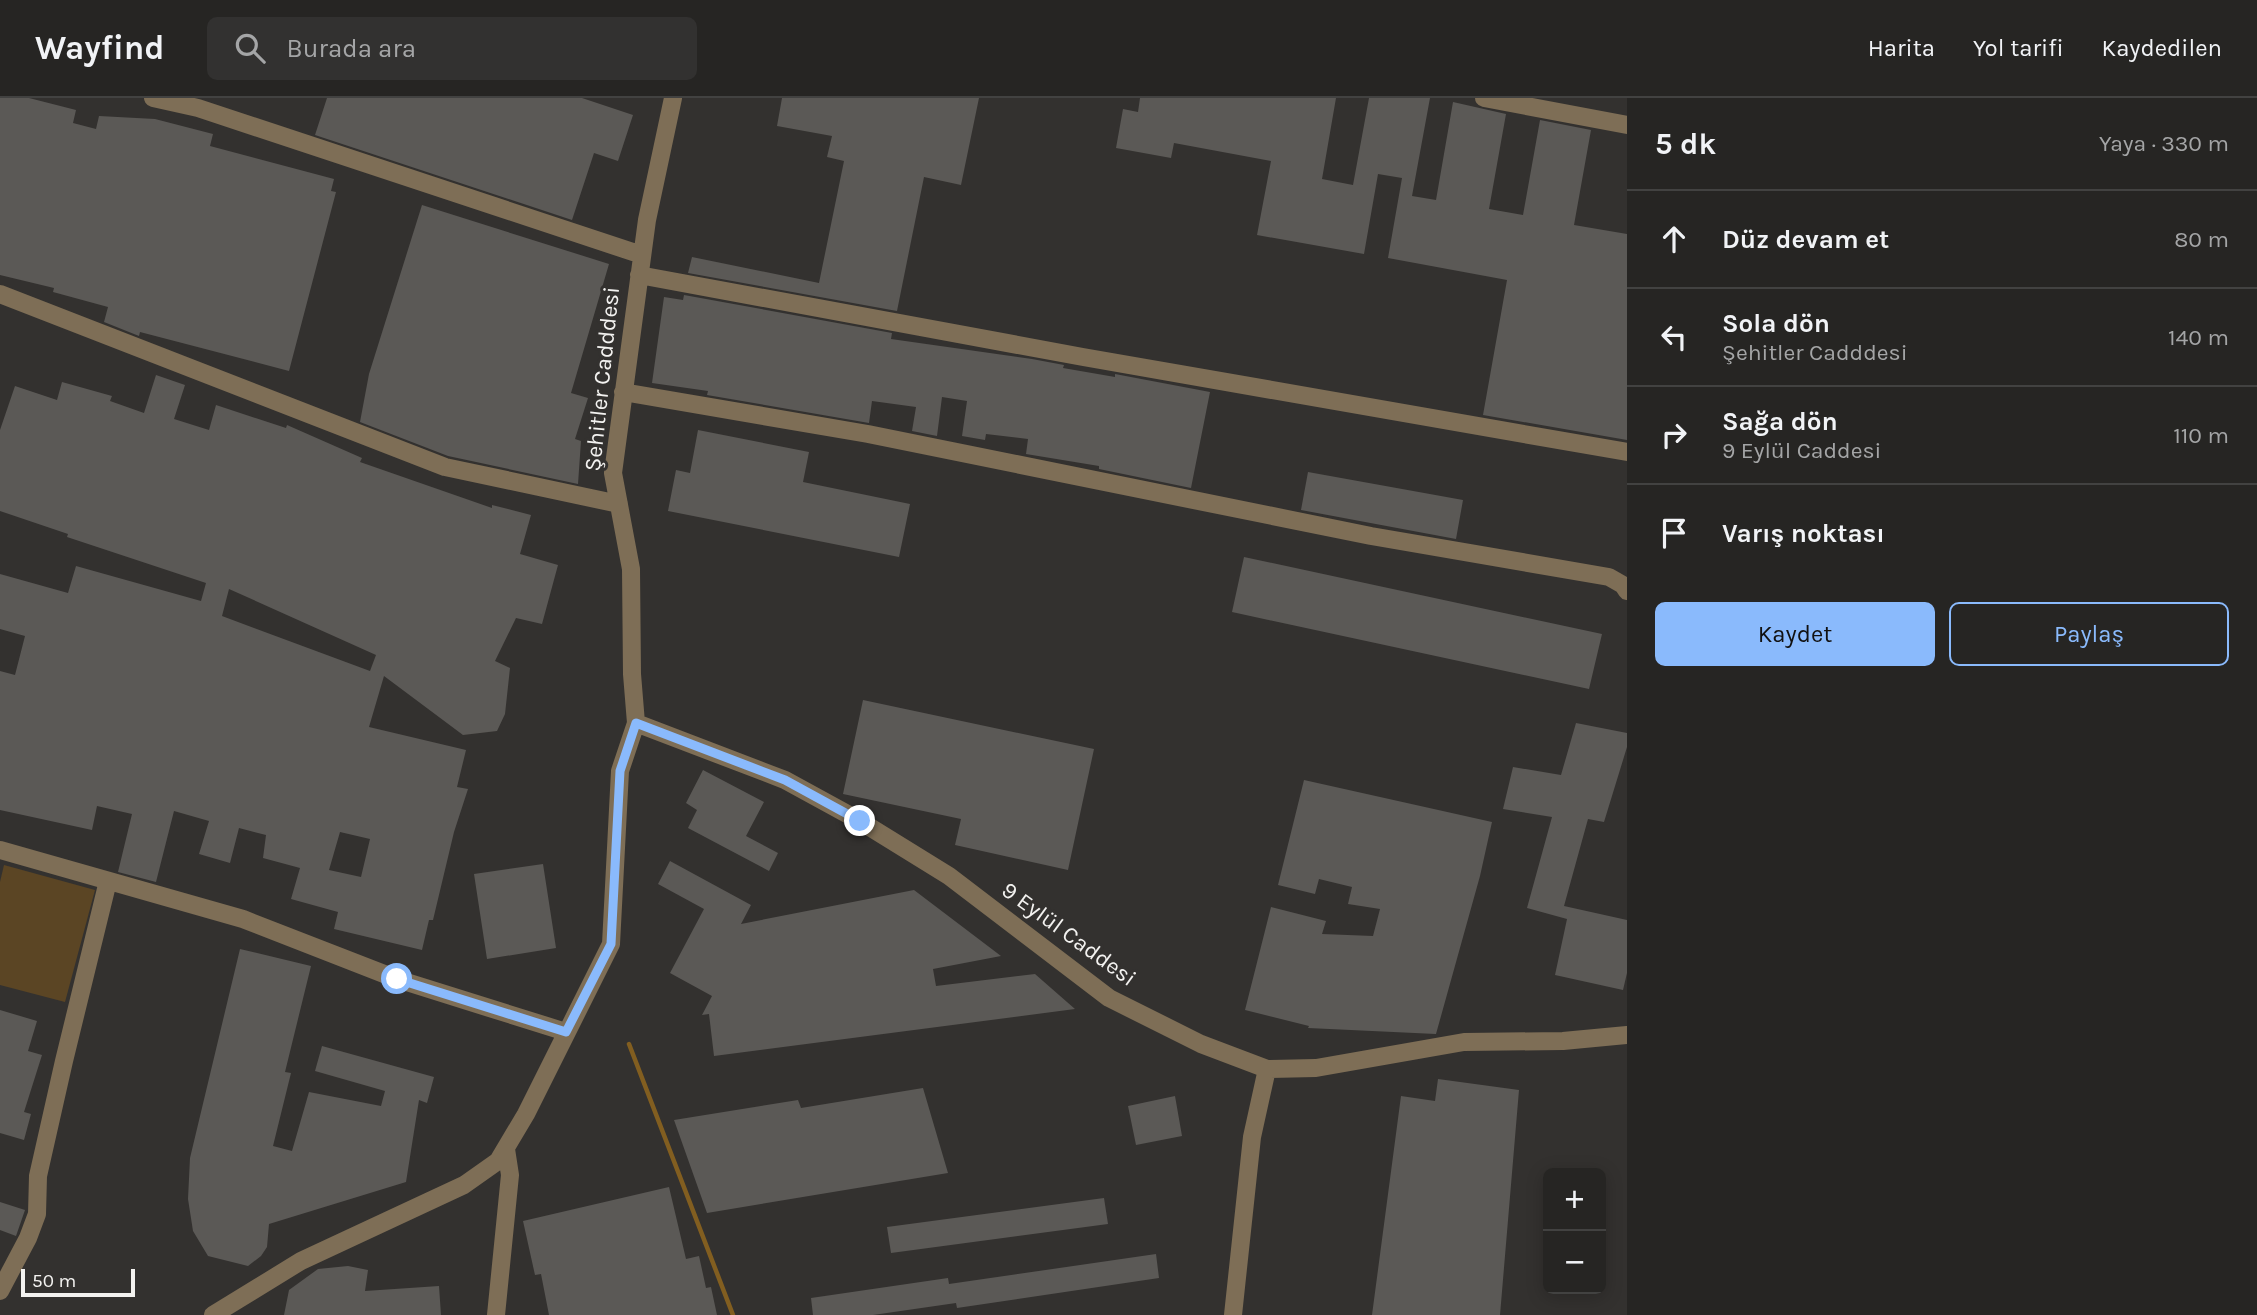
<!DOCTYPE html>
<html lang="tr">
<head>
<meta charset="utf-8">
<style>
  body { margin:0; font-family:Karla,sans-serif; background:#323130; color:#f1f3f6 }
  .controls { position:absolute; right:21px; bottom:21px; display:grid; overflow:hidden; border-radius:10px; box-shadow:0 4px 18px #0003 }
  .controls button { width:63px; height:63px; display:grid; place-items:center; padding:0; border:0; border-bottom:2px solid #424241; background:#262523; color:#f1f3f6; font:35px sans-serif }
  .scale { position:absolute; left:21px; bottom:18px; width:114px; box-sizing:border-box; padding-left:7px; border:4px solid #f3f2f0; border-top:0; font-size:19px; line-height:24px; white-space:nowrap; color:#f3f2f0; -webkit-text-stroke:5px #33312f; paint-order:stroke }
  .stop { position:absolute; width:21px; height:21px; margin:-16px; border:5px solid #8abafc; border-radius:50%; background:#fff }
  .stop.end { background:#8abafc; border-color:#fff; box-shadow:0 2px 7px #0008 }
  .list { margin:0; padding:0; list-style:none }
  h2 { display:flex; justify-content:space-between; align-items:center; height:91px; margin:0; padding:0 28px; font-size:30px }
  h2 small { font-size:23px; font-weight:400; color:#a4a5a6 }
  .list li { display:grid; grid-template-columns:46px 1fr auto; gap:21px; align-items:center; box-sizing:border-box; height:98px; padding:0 28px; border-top:2px solid #424241 }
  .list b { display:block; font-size:26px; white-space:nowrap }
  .list p { margin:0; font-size:23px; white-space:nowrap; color:#a4a5a6 }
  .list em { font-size:23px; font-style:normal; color:#a4a5a6 }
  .actions { display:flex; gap:14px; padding:21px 28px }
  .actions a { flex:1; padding:16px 0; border:2px solid #8abafc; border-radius:10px; text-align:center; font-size:24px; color:#8abafc }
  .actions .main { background:#8abafc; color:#111 }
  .icon { flex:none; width:38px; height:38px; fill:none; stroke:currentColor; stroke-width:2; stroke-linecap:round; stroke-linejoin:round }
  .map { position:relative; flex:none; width:1627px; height:1217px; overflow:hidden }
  header { display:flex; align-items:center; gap:42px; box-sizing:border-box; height:98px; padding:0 35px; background:#262523; border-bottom:2px solid #424241 }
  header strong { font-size:33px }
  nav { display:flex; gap:38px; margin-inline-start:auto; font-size:24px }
  .search { width:490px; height:63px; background:#323130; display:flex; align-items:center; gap:18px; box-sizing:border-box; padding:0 24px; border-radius:10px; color:#a4a5a6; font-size:26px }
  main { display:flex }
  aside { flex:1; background:#262523 }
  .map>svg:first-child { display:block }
  .green { fill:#5b4524 }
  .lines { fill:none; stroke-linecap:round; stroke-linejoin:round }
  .stream { stroke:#825e20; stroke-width:4.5 }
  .building { fill:#5b5956; fill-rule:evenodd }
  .minor { stroke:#7e6e56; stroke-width:18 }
  .route { stroke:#8abafc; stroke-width:9 }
  .labels { text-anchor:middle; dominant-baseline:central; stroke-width:6; stroke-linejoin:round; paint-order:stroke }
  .street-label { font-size:23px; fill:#f3f2f0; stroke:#33312f }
</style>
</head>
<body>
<header>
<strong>Wayfind</strong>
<div class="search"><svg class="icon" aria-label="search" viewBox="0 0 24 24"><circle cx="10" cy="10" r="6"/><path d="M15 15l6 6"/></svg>Burada ara</div>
<nav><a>Harita</a><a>Yol tarifi</a><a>Kaydedilen</a></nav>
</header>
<main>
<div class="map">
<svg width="1627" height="1217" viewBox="0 0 1627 1217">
  <rect width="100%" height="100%" fill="#33312f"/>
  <path class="green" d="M4,767L95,792L65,904L0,887V784Z"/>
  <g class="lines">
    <path class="stream" d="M629,946L733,1217"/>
  </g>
  <path class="building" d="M0,0H29L76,12L73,25L96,31L99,18L155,21L213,36L210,48L334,81L331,93L336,94L289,273L140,234L139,238L104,224L108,209L53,194L54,190L0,177Z
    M327,0H582L633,17L618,63L594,55L572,122L315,37Z
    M782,0H979L961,87L924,79L897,213L688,175L692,159L819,185L844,63L827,59L832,38L777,28Z
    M1140,0H1336L1322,81L1353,87L1369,0H1430L1412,98L1436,102L1453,4L1506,16L1489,111L1523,117L1540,22L1591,32L1574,127L1627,136V342L1483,317L1507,182L1388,160L1402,80L1378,76L1364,156L1257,137L1271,63L1174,45L1171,60L1116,50L1123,11L1138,14Z
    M422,107L609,166L571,295L588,300L575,341L581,343L578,386L448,358L360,324L369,276Z
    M684,197L892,235L891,241L1032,261L1064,267L1063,270L1115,279V276L1210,294L1191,390L1099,371V368L1026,356L1028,341L986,336L985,342L962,338L967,303L942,299L937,338L912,333L916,309L872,303L869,325L707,297L708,293L652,285L664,199L683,202Z
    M156,277L185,287L174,321L209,332L216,307L286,330L287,327L362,360L360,364L492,410V407L531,417L520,456L558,467L542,526L516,520L495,563L510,570L505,616L497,633L463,637L384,578L369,629L466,652L457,689L468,691L454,734L433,822H429L422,852L334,831L338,814L291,801L300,770L263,760L266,737L239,730L230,765L199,756L209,723L174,713L156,784L118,774L132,716L97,708L92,732L0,712V573L15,577L25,538L0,531V476L68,495L76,468L201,503L206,485L67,439L68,436L0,413V332L15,288L57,302L62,284L112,298L110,303L144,315ZM229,491L376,557L370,573L222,518ZM340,734L370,741L361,779L329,772Z
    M698,332L809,354L803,384L910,406L899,459L668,413L676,372L690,375Z
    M1308,374L1463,402L1456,441L1301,412Z
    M1244,459L1602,536L1589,591L1232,514Z
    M863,602L1094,651L1068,772L955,747L961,721L843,696Z
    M1576,625L1627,635V649L1604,724L1588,721L1564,808L1627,822V875L1623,892L1555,877L1567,821L1527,810L1552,719L1503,711L1513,669L1561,677Z
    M703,672L764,704L746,738L778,755L769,773L688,730L697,712L686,705Z
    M1304,682L1492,724L1480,778L1436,936L1308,930L1309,928L1245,912L1271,809L1326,823L1322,836L1373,838L1380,811L1348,806L1352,789L1319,781L1315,796L1278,787Z
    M670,763L751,807L741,826L914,792L1001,858L933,871L936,888L1035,876L1075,911L714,958L709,916L702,917L712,898L670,875L704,811L658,786Z
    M543,766L556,850L487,861L474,776Z
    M240,851L311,868L285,974L291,975L273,1048L292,1053L309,994L381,1008L385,993L315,973L322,948L434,979L427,1005L419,1002L406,1084L269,1126L267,1149L261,1158L248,1168L208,1158L193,1133L188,1101L190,1060Z
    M0,912L37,923L28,953L42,957L24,1014L31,1016L24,1042L0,1035Z
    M1438,981L1519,992L1500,1217H1372L1401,998L1435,1003Z
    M923,990L948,1075L707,1115L674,1022L798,1002L801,1010Z
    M1175,998L1182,1038L1136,1047L1128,1008Z
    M669,1089L686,1161L699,1158L706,1190L711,1189L717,1217H549L541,1176L535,1177L523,1123Z
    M1104,1100L1108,1126L891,1155L887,1129Z
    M0,1104L25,1112L16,1138L0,1132Z
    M1156,1156L1159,1180L957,1210L956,1205L873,1217H813L811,1200L948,1180L949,1186Z
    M348,1168L368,1172L365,1193L439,1188L441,1217H284L289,1192L318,1171Z"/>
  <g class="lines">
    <path class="minor" d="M153,0L198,10L642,157
      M1484,0L1627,27
      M639,177L1083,259L1627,354
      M0,196L445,369L619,406
      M623,294L868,336L1371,438L1609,479L1623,487L1627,493
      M636,625L785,682L860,723L949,778L1109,900L1201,946L1267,971L1316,970L1464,944L1563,943L1627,937
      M0,752L243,821L397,881L566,934
      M0,1193L28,1140L37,1116L38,1078L64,963L108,783
      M213,1217L301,1163L464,1087L498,1063L526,1016L611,846L620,673L636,625L632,576L631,471L613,375L647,122L673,0
      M496,1217L510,1077L506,1051
      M1233,1217L1252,1039L1267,971"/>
  </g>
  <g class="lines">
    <path class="route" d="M397,881L566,934L611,846L620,673L636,625L785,682L860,723"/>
  </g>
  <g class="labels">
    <g class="street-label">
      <text transform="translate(602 281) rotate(-84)">Şehitler Cadddesi</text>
      <text transform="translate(1069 836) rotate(36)">9 Eylül Caddesi</text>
    </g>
  </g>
</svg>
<div class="controls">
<button>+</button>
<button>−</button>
</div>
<div class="scale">50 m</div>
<div class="stop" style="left:397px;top:881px"></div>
<div class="stop end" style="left:860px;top:723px"></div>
</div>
<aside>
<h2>5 dk<small>Yaya · 330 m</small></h2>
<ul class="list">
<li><svg class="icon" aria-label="ahead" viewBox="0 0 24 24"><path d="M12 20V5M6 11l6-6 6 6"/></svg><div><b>Düz devam et</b></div><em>80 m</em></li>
<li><svg class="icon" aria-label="left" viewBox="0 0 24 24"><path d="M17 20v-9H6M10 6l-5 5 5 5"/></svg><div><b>Sola dön</b><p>Şehitler Cadddesi</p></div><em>140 m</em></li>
<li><svg class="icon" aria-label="right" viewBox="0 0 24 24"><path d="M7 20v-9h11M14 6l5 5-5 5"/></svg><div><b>Sağa dön</b><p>9 Eylül Caddesi</p></div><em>110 m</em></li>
<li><svg class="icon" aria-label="arrive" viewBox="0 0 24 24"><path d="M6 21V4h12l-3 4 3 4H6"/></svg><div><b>Varış noktası</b></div></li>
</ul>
<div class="actions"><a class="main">Kaydet</a><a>Paylaş</a></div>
</aside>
</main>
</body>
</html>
